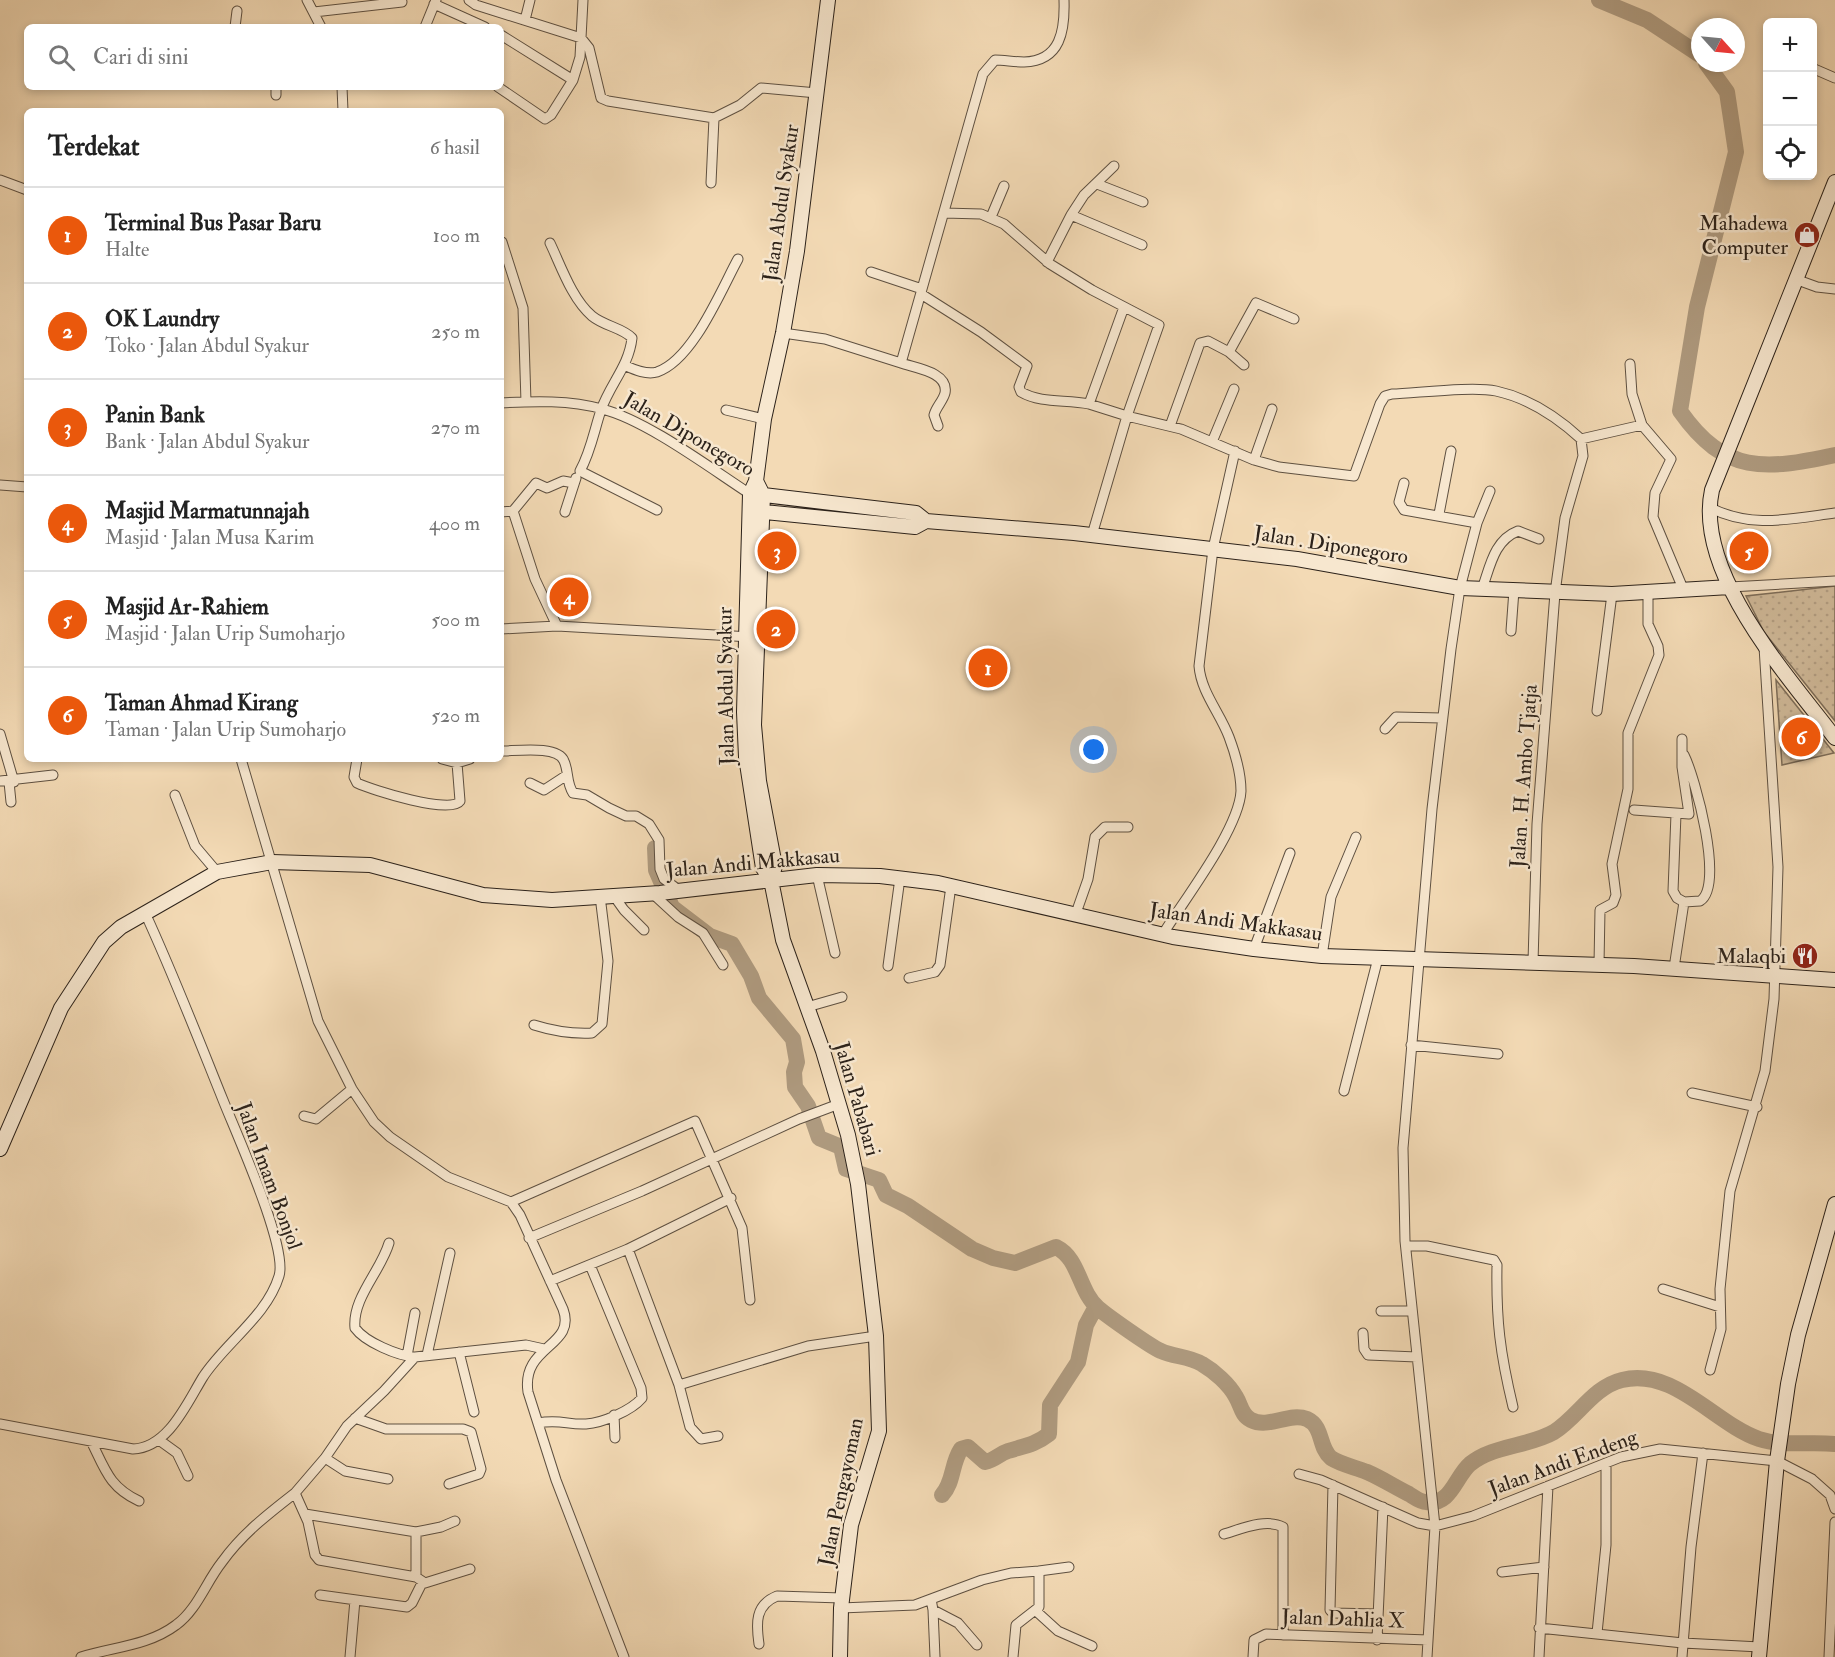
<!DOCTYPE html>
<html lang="id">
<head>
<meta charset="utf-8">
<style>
  body { margin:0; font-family:"IM FELL Double Pica",serif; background:#f2f2f2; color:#222 }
  .controls { position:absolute; right:18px; top:18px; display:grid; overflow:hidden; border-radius:9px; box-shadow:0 3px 9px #0003 }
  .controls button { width:54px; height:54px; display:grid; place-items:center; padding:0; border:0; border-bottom:2px solid #e0e0e0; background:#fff; color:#222; font:30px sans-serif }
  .compass { position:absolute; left:1691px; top:18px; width:54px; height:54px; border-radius:50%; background:#fff; box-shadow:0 3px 9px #0003; rotate:117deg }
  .you { position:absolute; left:1094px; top:750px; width:21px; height:21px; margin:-15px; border:4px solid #fff; border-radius:50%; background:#1a73e8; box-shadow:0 0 0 9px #1a73e833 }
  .badge { display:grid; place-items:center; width:39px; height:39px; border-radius:50%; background:#ea580c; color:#fff; font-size:20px; font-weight:700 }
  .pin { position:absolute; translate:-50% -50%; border:3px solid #fff; box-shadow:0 2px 6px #0006 }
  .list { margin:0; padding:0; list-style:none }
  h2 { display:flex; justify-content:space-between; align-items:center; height:78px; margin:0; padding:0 24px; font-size:26px }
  h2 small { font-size:20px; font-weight:400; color:#767676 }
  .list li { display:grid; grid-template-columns:39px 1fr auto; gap:18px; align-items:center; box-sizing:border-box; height:96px; padding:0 24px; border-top:2px solid #e0e0e0 }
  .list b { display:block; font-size:22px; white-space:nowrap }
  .list p { margin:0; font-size:20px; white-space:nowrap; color:#767676 }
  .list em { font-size:20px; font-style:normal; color:#767676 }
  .icon { flex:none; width:33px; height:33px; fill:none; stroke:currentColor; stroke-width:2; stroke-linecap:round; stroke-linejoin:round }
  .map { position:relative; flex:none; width:1835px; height:1657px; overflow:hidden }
  .search { position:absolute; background:#fff; box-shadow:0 3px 9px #0003; left:24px; top:24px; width:480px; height:66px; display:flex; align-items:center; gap:15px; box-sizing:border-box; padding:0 21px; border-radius:9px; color:#767676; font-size:22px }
  .panel { position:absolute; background:#fff; box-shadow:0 3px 9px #0003; left:24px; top:108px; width:480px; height:654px; border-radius:9px }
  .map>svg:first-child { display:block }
  .park { fill:url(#park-dots); stroke:#7e6e5a; stroke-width:1.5 }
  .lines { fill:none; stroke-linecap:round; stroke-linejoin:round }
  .river { stroke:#af9b80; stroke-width:16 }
  .street-casing { stroke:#5e5041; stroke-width:11 }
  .secondary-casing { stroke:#2c221a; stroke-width:16 }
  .street { stroke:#f7e7cf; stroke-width:9 }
  .secondary { stroke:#f7e7cf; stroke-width:14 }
  .labels { text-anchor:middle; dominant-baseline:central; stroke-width:5; stroke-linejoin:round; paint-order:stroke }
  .street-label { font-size:21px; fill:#2c221a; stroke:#f7e7cf }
  .poi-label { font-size:21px; fill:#2c221a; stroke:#f7e7cf; text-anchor:end }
</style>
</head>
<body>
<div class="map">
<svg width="1835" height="1657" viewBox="0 0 1835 1657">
  <defs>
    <pattern id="park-dots" width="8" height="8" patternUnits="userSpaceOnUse" patternTransform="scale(1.5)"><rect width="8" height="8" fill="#d1bb9b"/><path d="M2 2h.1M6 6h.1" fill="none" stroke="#b4a085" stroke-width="1.8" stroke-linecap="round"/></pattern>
  </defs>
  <rect width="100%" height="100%" fill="#f3dab5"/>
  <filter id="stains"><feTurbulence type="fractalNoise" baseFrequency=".00333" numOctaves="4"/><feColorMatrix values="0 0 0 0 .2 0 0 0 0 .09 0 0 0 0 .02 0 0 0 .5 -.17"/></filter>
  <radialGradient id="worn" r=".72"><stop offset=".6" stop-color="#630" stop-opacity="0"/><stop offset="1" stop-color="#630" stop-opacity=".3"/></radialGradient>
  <path class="park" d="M1835,586V721L1764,632L1746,596Z
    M1776,680L1834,753L1782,765Z"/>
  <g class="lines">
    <path class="river" d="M1599,0L1647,20L1700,55
      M1706,63L1727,92L1736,152L1697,307L1680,411C1725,475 1765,470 1835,455
      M655,848L656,870L672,907L710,936L732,944L751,976L759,998L793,1039L797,1062L794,1072L795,1087L808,1106L819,1138L841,1147L846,1169L879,1180L886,1195L908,1206L972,1249L993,1258L1015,1263L1056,1247C1080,1259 1078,1290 1098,1308C1106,1315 1151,1347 1161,1351C1174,1357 1189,1356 1202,1364C1214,1371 1229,1384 1236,1397C1241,1405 1241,1415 1251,1420C1269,1429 1289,1412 1307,1419C1324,1427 1318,1447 1331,1458C1342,1465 1355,1467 1367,1472C1381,1478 1395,1487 1409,1494C1414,1497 1420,1502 1426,1502C1451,1506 1455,1477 1470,1464C1493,1445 1528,1447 1554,1432C1578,1417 1593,1387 1622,1380C1674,1367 1715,1424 1759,1439C1783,1447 1810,1441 1835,1444
      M942,1495C954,1482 951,1464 961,1449L968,1447L985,1462C995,1460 999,1454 1008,1451C1024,1446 1035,1445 1049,1434L1050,1405L1078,1362L1086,1325L1093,1312L1099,1309"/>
    <g class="street-casing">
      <path id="street" d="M307,0L321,27
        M469,0L476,5L581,38L583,0
        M434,4L485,27
        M314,12L402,2
        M525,20L530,0
        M235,27L237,11
        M425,27L436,0
        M581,38L589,48L601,98L608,101L714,118L740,105L761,88L817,93
        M1812,68L1835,78
        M573,80L580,57L581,38
        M276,87V95
        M342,87L343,111
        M498,87L545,119L551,115L573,80L501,35
        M0,180L27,190
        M711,183L714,118
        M1097,184L1143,202
        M944,213L981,214L1004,224L1050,264L1092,290L1159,325L1127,416L1089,404
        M1071,215L1084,195L1114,166
        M991,217L1004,186
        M502,242L523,308L526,402
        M550,243C561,266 572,299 592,316C604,326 623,328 632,338C629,366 610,384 601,410C594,431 591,451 580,471L657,510
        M1047,262L1071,215L1142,245
        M871,272L922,289
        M1795,279L1817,287L1835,289
        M921,294L981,332L1027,366L1019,387L1021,392C1042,404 1066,399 1089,404L1124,307
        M783,333L825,339L901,363L983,74L995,60C1004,60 1014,62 1024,62C1061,61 1065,30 1064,0
        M1229,352L1256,303L1294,319
        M901,363C915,368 949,372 945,393C943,401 936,407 934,415L938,426
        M1630,364L1632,394L1642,425L1671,459L1655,493L1653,517L1684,591
        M626,366C635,370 647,375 657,372C693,360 721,290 738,259
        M501,403C534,401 570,400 602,409C646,420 710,468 750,494
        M726,410L764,419
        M1170,426L1200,343L1208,341L1229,352L1244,365
        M1212,442L1234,389
        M1254,460L1279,467L1354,476L1380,404L1385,396L1392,394C1418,393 1473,386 1496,391C1528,398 1557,417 1581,439
        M1404,483L1399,502L1404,510L1477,523
        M0,485L27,487
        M1709,507C1750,529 1790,519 1835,513
        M513,511L536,483L547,488L563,481L574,483
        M501,512L513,511L535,579L557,626
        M565,512L576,478
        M1439,514L1451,451
        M1092,535L1127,416L1181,429L1254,460L1272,409
        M1730,587L1835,581
        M1482,589C1490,567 1494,540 1518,531L1539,539
        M501,629L557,626L751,637
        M1511,631L1514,590
        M1597,711L1612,594
        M1385,729L1396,717L1442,718
        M0,734L14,782
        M501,751C516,751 558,745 564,761C569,772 566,782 573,793L587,795L609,808L626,816H636L649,824L659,840L660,869L664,879L680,891
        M241,759L318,1021L352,1089L374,1122L390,1137L448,1177L511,1202L520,1215L563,1309C577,1347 521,1345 528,1392L556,1480L624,1657
        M357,759L354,777L357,783C372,790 451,815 460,801L457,763
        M442,759L457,763L470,759
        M0,781L53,775
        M9,782L11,802
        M530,783L544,790L567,775
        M175,795L195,846L217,872
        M1634,810L1689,814L1682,767V739
        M1676,814L1673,891L1677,898L1684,902
        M817,875L835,953
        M653,894L678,917L703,933L723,965
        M614,896L624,910L644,930
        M1075,916L1088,879L1095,837L1105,827H1128
        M1163,934C1184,900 1239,829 1241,791C1241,773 1235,753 1229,737C1220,713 1201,692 1199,666L1213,549L1235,451
        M1254,949L1290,853
        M1322,956L1331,897L1356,837
        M1533,962L1537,824L1555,593L1565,518L1583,456L1581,439L1642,425
        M1599,964L1600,910L1613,903L1616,895L1612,864L1628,789V733L1659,655L1658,646L1648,624V593
        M888,966L900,878
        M1674,968L1684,902L1700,901C1725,886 1695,777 1684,755
        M909,978L935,972L940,965L951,886
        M807,1007L842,997
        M534,1025C553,1031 572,1034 592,1033L602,1024L608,961L600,896
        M1411,1045L1498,1054
        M1344,1091L1378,958
        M1692,1093L1757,1107
        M304,1116L316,1119L352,1089
        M511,1202L695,1121L742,1228L750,1300
        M529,1238L642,1191L799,1119L839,1104
        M389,1243C381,1271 352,1298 355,1328C365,1342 398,1356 415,1357
        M1406,1246H1427L1494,1260L1497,1265C1496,1320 1500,1353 1513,1407
        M550,1281L628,1249
        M1663,1289L1720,1307
        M1381,1311H1412
        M1363,1333L1364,1349L1368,1355L1417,1357
        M459,1352L474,1412
        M427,1355L450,1253
        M407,1356L415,1313
        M1710,1370L1721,1329L1720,1289L1730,1191L1765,1071L1774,999L1778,867L1764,647
        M679,1385L808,1346L876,1336
        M614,1415L615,1438
        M355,1418L386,1429H463L471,1432L481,1469L479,1474L449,1484
        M538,1423C560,1419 568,1425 586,1424C602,1423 631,1411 642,1398L641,1388L590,1265
        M0,1424L133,1449C168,1448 187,1403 203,1377C225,1343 267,1316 279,1276C288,1247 236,1133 223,1100C198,1038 174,976 146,915
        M718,1436L701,1439L690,1427L679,1385L628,1249L731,1198
        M159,1440L177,1453L188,1476
        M91,1441C105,1469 109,1487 139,1501
        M325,1458L347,1426L384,1391L415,1357L526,1345L544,1349
        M1299,1474L1321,1480L1418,1523L1435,1526L1473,1516L1621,1457L1660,1449L1777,1461L1812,1479L1830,1495L1835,1509
        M1333,1485L1330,1610L1333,1613L1378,1614
        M295,1493L325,1458L345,1471L388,1479
        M305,1514L416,1532V1577
        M416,1532L441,1527L455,1521
        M1224,1534C1241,1529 1266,1518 1283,1527V1635
        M1039,1571L1069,1567
        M1502,1572L1544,1567
        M320,1595L407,1607L412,1603L422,1583
        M931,1599L933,1610L958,1623L977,1645
        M841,1608L915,1605L982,1580L1011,1573L1039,1571V1607L1016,1625L1013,1657
        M933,1610L935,1657
        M1036,1611L1058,1631L1092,1646
        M1539,1628L1683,1643L1760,1647
        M1597,1633L1606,1545V1464
        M1377,1640L1383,1507
        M759,1644C756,1623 755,1605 777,1596L842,1598
        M81,1657C113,1647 148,1646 176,1625C197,1610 206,1582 222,1562C242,1534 268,1514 295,1493L308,1522L315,1555L319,1560L416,1577L425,1583L470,1569
        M350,1657L355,1600
        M1253,1657L1254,1640L1266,1634L1428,1640
        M1427,1657L1435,1526L1405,1241L1403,1148L1432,809L1451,649L1460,588L1477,523L1490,491
        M1539,1657L1548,1486
        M1682,1657L1691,1547L1703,1453
        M1829,1657L1835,1522"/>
    </g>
    <g class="secondary-casing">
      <path id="secondary" d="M828,0L797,251L783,333L764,419L756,481L750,494L744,712L746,757L763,868L771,880L783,940L823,1051L848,1135L858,1184L876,1336L879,1431L851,1525L841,1608L840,1657
        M1835,182L1712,490C1694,573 1788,676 1835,738
        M756,481L763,495L754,725L759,781L775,866L771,880
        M755,494L916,513L926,521
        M754,511L915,527L926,521
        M926,521L1074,533L1297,559L1460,588L1612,594L1730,587
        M0,1149L61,1008L104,942L121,927L217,872L272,862L370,865L483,895L552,900L660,893L817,875L880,876L938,883L1173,937L1254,949L1322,956L1634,966L1835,980
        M1759,1657L1777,1461L1788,1384L1798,1335L1835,1204"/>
    </g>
    <use href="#street" class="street"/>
    <use href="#secondary" class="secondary"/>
  </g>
  <defs>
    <g id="shop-disc" transform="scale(1.35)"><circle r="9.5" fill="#8f2418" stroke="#f7e7cf"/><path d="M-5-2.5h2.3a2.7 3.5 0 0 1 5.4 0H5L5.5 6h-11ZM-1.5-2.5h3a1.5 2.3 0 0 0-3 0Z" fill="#fff"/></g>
    <g id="restaurant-disc" transform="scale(1.35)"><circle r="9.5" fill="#8f2418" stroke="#f7e7cf"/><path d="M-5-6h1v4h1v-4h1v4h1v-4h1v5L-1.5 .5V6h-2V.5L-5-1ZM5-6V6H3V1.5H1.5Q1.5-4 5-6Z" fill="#fff"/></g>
  </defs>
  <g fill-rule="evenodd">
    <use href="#shop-disc" x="1807" y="235"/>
    <use href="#restaurant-disc" x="1805" y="956"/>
  </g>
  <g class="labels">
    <g class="street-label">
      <text transform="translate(781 203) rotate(-82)">Jalan Abdul Syakur</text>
      <text transform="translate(689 434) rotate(30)">Jalan Diponegoro</text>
      <text transform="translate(1331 545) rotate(9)">Jalan . Diponegoro</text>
      <text transform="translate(726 686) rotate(-91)">Jalan Abdul Syakur</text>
      <text transform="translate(1524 776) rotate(-86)">Jalan . H. Ambo Tjatja</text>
      <text transform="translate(753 863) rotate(-5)">Jalan Andi Makkasau</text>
      <text transform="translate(1236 922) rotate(8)">Jalan Andi Makkasau</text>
      <text transform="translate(857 1099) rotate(74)">Jalan Pababari</text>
      <text transform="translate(269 1176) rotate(70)">Jalan Imam Bonjol</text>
      <text transform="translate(1563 1463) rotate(-20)">Jalan Andi Endeng</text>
      <text transform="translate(841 1492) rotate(-78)">Jalan Pengayoman</text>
      <text transform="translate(1343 1619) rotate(2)">Jalan Dahlia X</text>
    </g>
    <g class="poi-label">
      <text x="1788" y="223">Mahadewa<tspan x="1788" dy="24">Computer</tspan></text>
      <text x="1786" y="956">Malaqbi</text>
    </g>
  </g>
  <rect width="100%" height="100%" filter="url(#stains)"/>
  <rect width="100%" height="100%" fill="url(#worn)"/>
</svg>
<div class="controls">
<button>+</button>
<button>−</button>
<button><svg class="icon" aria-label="locate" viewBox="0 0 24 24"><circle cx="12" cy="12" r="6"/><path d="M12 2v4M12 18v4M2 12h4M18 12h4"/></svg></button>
</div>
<svg class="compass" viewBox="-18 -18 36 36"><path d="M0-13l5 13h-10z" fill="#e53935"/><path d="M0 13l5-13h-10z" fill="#767676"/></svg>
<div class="you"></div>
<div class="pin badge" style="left:988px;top:668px">1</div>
<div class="pin badge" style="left:776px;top:629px">2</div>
<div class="pin badge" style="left:777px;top:551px">3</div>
<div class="pin badge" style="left:569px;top:597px">4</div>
<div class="pin badge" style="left:1749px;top:551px">5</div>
<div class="pin badge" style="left:1801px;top:737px">6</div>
<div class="search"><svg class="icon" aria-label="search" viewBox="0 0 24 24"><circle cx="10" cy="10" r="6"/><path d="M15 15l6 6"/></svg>Cari di sini</div>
<section class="panel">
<h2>Terdekat<small>6 hasil</small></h2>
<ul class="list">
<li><span class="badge">1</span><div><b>Terminal Bus Pasar Baru</b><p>Halte</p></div><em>100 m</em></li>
<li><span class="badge">2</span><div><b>OK Laundry</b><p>Toko · Jalan Abdul Syakur</p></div><em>250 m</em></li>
<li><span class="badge">3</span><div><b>Panin Bank</b><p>Bank · Jalan Abdul Syakur</p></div><em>270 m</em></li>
<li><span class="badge">4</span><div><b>Masjid Marmatunnajah</b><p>Masjid · Jalan Musa Karim</p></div><em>400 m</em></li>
<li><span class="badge">5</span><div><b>Masjid Ar-Rahiem</b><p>Masjid · Jalan Urip Sumoharjo</p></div><em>500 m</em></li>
<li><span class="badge">6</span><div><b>Taman Ahmad Kirang</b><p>Taman · Jalan Urip Sumoharjo</p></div><em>520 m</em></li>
</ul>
</section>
</div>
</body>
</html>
